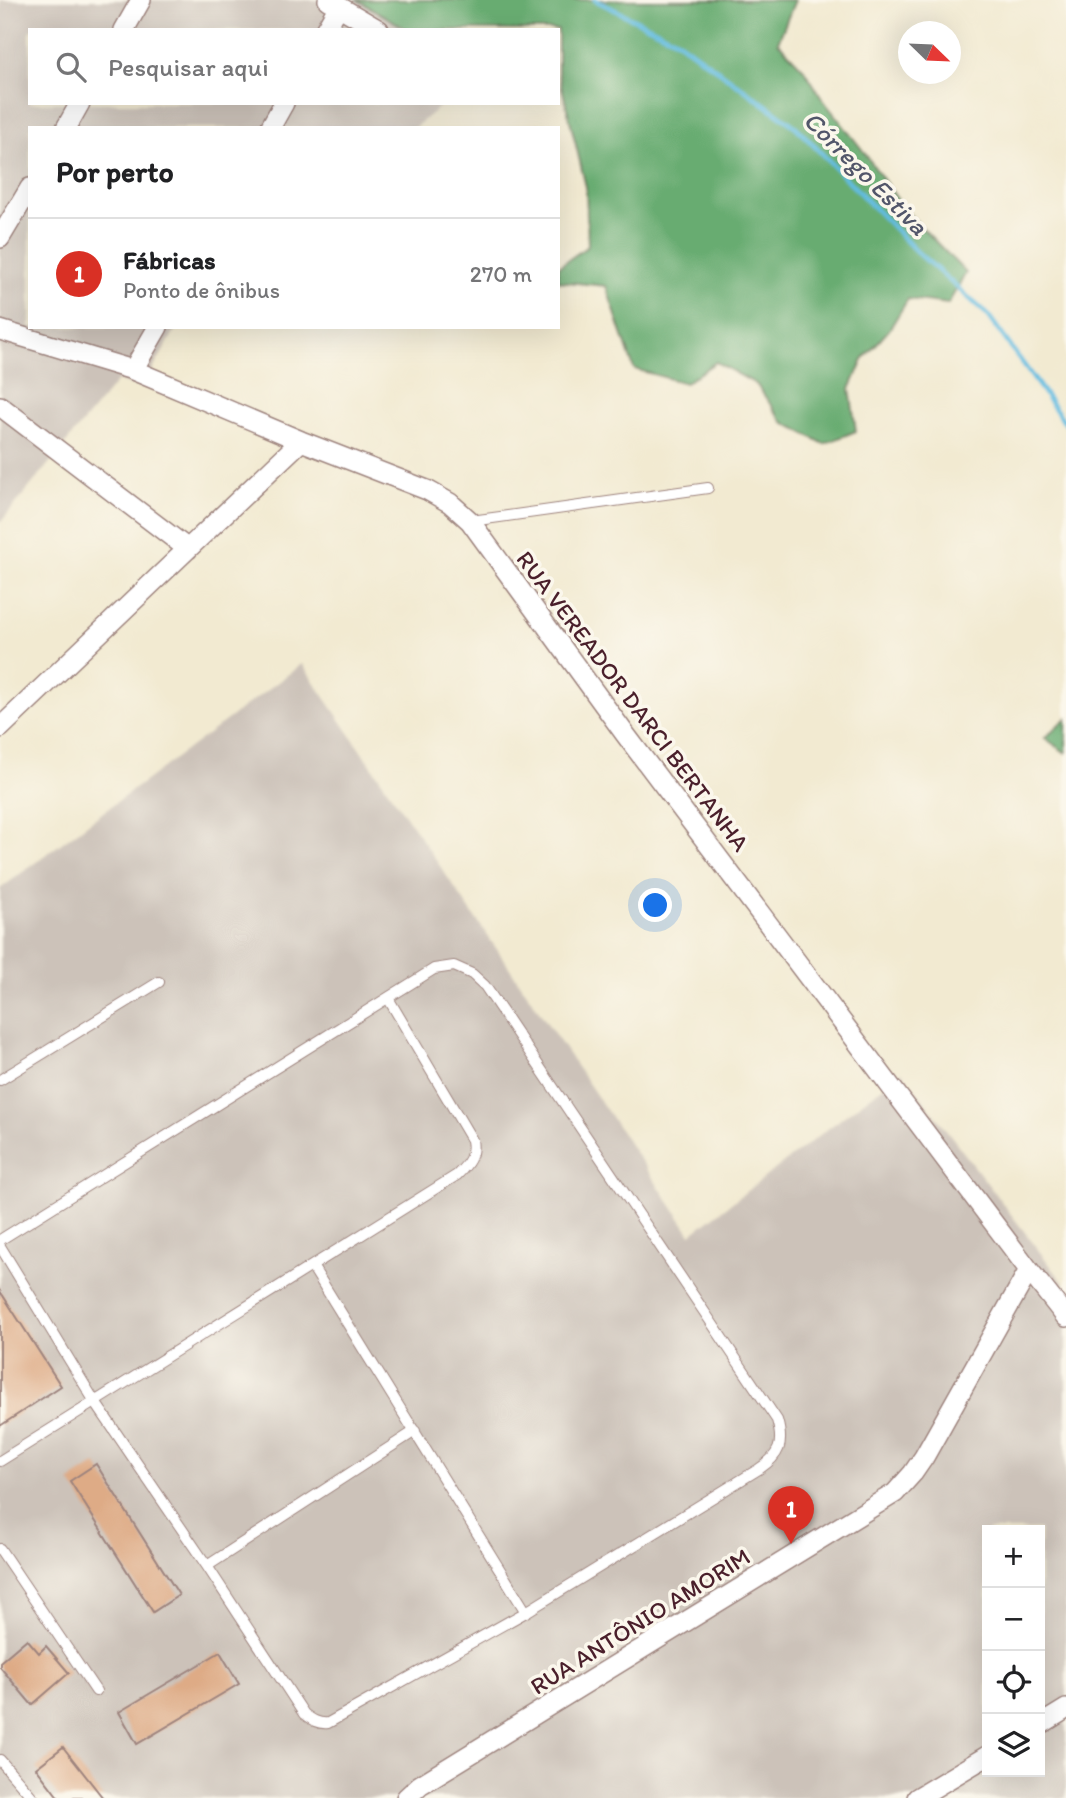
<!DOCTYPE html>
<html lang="pt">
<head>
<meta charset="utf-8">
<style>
  body { margin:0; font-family:Itim,sans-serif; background:#f6f6f6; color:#202124 }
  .controls { position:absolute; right:21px; bottom:21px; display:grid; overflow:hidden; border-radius:0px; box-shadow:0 7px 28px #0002 }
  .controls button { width:63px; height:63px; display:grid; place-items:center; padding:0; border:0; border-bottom:2px solid #e0e0e0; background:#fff; color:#202124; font:35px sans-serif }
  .compass { position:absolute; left:898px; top:21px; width:63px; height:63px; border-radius:50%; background:#fff; box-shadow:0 7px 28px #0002; rotate:113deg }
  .you { position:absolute; left:656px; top:906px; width:24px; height:24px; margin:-18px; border:5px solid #fff; border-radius:50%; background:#1a73e8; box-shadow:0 0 0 10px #1a73e833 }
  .badge { display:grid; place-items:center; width:46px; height:46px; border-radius:50%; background:#d93025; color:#fff; font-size:23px; font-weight:700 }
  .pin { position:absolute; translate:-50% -58px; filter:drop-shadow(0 2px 4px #0008) }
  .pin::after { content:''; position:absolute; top:37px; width:24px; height:21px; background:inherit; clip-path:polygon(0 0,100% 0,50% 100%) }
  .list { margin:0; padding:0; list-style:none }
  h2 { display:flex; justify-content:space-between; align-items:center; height:91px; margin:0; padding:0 28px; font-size:30px }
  h2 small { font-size:23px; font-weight:400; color:#757577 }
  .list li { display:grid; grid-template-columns:46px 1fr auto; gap:21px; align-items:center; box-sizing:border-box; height:112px; padding:0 28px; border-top:2px solid #e0e0e0 }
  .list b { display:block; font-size:26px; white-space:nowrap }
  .list p { margin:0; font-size:23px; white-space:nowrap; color:#757577 }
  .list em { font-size:23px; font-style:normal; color:#757577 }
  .icon { flex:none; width:38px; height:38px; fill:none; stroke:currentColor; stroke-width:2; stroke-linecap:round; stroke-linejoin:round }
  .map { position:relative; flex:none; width:1066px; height:1798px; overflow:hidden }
  .search { position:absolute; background:#fff; box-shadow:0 7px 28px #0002; left:28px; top:28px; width:532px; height:77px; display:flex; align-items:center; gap:18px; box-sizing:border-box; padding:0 24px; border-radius:0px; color:#757577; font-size:26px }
  .panel { position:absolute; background:#fff; box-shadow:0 7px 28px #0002; left:28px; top:126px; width:532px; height:203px; border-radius:0px }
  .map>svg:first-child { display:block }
  .industrial { fill:#ccc2b9; fill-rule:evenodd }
  .forest { fill:#68ac71; stroke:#59664e; stroke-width:2 }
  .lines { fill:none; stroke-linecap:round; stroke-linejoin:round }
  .stream { stroke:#62bce0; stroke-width:5 }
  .building { fill:#deab86 }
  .service-casing { stroke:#9e847e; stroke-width:12 }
  .minor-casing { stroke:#9e847e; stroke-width:22 }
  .service { stroke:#fff; stroke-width:10 }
  .minor { stroke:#fff; stroke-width:19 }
  .labels { text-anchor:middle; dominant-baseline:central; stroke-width:7; stroke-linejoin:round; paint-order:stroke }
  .street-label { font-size:24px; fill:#4a1f2b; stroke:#fbf7ec }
  .water-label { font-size:26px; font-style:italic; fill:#52566a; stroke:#fbf7ec }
</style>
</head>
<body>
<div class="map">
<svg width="1066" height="1798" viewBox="0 0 1066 1798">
  <rect width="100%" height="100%" fill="#fbf7ec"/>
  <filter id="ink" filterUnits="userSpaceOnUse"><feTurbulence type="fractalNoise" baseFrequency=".0143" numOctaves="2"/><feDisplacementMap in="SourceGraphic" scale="14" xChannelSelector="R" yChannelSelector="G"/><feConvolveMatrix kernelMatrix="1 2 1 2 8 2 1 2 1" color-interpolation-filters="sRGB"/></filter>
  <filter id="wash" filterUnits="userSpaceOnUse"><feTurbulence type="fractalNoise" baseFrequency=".00686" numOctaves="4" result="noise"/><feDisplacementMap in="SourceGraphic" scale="28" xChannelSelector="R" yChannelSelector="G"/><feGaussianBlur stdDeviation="1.57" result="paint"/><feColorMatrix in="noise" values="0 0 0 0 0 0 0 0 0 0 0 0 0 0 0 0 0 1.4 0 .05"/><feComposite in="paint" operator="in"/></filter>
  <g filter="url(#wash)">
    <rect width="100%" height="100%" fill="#f2ead1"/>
    <path class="industrial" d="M0,0H358L408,30H30V103H444L414,128H30V327H177L142,388L117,381L0,523Z
      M302,664L691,1234L902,1072L1066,1286V1798H4L0,1793V889ZM987,1530H1040V1772H987Z"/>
    <path class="forest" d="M358,0H795L778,42L804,69L824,101L861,148L905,210L966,273L948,304L908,299L889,330L864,358L850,389L856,431L824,444L783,422L756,384L716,362L685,383L634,369L606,286L558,281V267L588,246L586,187L558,71V30H408Z
      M1066,719V753L1045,738Z"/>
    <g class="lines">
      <path class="stream" d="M595,0L676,40L796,127L916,251L988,315L1066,424"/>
    </g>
    <g id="blocks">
      <path class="building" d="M0,1291L61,1386L0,1426Z
        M96,1464L179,1595L153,1612L70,1481Z
        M27,1639L39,1653L46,1646L69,1673L32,1705L0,1667V1662Z
        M220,1652L239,1684L137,1744L119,1712Z
        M63,1747L103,1798H59L36,1768Z"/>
    </g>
  </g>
  <g filter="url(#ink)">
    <use href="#blocks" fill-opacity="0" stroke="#9e847e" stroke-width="2"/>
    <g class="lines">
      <g class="service-casing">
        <path id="service" d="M471,521L708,488
          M0,1080L159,982
          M0,1240L434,969L454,966L472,974L485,986L777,1420C784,1444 780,1455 759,1469L526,1612L328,1723C318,1724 312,1720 304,1714L207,1566L95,1402L0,1246
          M312,1266L526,1612
          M0,1461L457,1175C468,1164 475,1156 472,1140L388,998
          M0,1549L96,1691
          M207,1566L415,1431
          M0,1760L33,1798"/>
      </g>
      <g class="minor-casing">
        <path id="minor" d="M328,0L379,30
          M124,30L141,0
          M325,30L339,6
          M66,128L80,103
          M270,128L284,103
          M0,238L30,188
          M0,330L133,370L301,441L427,490L450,503L470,521L625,734L1029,1270L1066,1317
          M133,370L158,327
          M0,406L188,549
          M0,728L301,441
          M1040,1725L1066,1709
          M406,1798L420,1785L895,1493L913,1473L924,1457L1029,1270
          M917,1798L987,1756"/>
      </g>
      <use href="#service" class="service"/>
      <use href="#minor" class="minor"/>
    </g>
  </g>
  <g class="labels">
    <g class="street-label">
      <text transform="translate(633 701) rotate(53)">RUA VEREADOR DARCI BERTANHA</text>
      <text transform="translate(640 1621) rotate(-32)">RUA ANTÔNIO AMORIM</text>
    </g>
    <g class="water-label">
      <text transform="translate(866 173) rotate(45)">Córrego Estiva</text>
    </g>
  </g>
</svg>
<div class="controls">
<button>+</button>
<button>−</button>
<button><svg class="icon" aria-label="locate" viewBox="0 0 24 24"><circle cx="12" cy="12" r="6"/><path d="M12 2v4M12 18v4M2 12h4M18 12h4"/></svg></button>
<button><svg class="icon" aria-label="layers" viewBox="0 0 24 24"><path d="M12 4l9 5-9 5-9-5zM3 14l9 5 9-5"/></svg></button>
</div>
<svg class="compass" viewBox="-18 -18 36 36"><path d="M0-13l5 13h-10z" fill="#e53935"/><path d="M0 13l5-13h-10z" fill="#757577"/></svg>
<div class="you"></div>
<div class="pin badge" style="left:791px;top:1544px">1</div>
<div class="search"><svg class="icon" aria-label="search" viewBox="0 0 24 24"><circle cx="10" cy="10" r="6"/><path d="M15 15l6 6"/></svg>Pesquisar aqui</div>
<section class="panel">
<h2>Por perto<small></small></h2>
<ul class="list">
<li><span class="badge">1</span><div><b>Fábricas</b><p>Ponto de ônibus</p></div><em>270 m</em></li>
</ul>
</section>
</div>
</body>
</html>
